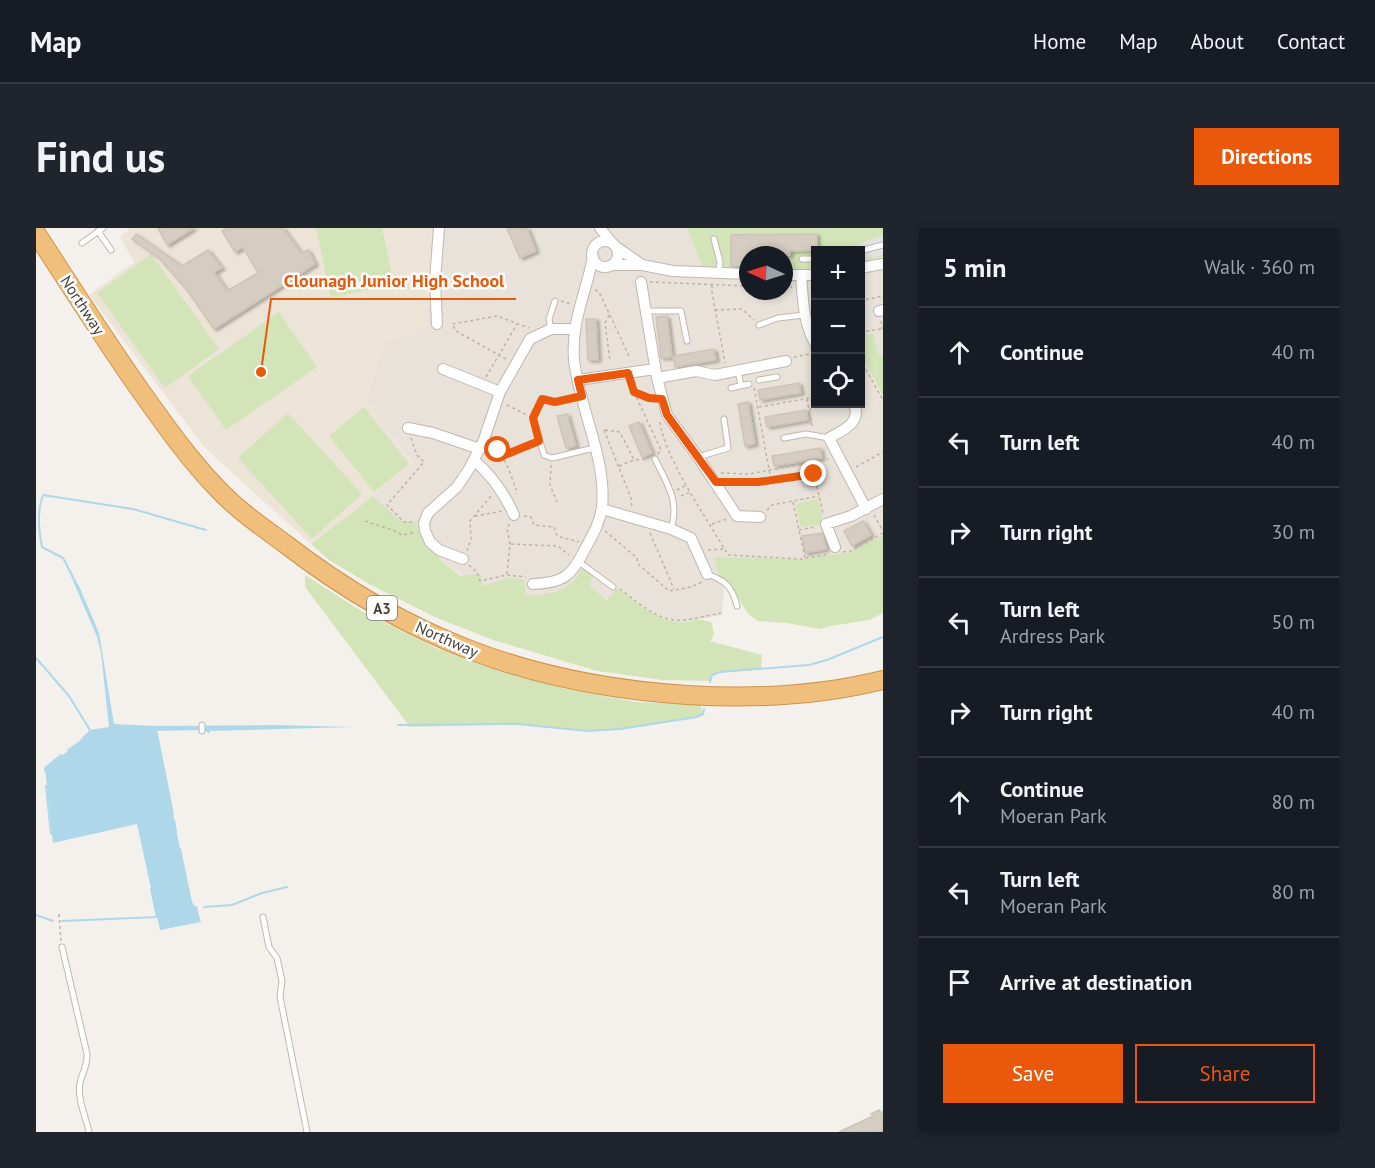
<!DOCTYPE html>
<html lang="en">
<head>
<meta charset="utf-8">
<style>
  body { margin:0; font-family:"PT Sans",sans-serif; background:#20242c; color:#f1f3f6 }
  .controls { position:absolute; right:18px; top:18px; display:grid; overflow:hidden; border-radius:0px; box-shadow:0 3px 9px #0003 }
  .controls button { width:54px; height:54px; display:grid; place-items:center; padding:0; border:0; border-bottom:2px solid #363941; background:#171b24; color:#f1f3f6; font:30px sans-serif }
  .compass { position:absolute; left:703px; top:18px; width:54px; height:54px; border-radius:50%; background:#171b24; box-shadow:0 3px 9px #0003; rotate:274deg }
  .stop { position:absolute; width:18px; height:18px; margin:-14px; border:4px solid #ea580c; border-radius:50%; background:#fff }
  .stop.end { background:#ea580c; border-color:#fff; box-shadow:0 2px 6px #0008 }
  .list { margin:0; padding:0; list-style:none }
  h2 { display:flex; justify-content:space-between; align-items:center; height:78px; margin:0; padding:0 24px; font-size:26px }
  h2 small { font-size:20px; font-weight:400; color:#9ea1a6 }
  .list li { display:grid; grid-template-columns:39px 1fr auto; gap:18px; align-items:center; box-sizing:border-box; height:90px; padding:0 24px; border-top:2px solid #363941 }
  .list b { display:block; font-size:22px; white-space:nowrap }
  .list p { margin:0; font-size:20px; white-space:nowrap; color:#9ea1a6 }
  .list em { font-size:20px; font-style:normal; color:#9ea1a6 }
  .actions { display:flex; gap:12px; padding:18px 24px }
  .actions a { flex:1; padding:14px 0; border:2px solid #ea580c; border-radius:0px; text-align:center; font-size:21px; color:#ea580c }
  .actions .main { background:#ea580c; color:#fff }
  .icon { flex:none; width:33px; height:33px; fill:none; stroke:currentColor; stroke-width:2; stroke-linecap:round; stroke-linejoin:round }
  .map { position:relative; flex:none; width:847px; height:904px; overflow:hidden; border-radius:0px }
  header { display:flex; align-items:center; gap:36px; box-sizing:border-box; height:84px; padding:0 30px; background:#171b24; border-bottom:2px solid #363941 }
  header strong { font-size:28px }
  nav { display:flex; gap:33px; margin-inline-start:auto; font-size:21px }
  .intro { display:flex; align-items:center; justify-content:space-between; box-sizing:border-box; height:144px; padding:0 36px }
  h1 { margin:0; font-size:42px }
  .button { padding:15px 27px; border-radius:0px; background:#ea580c; color:#fff; font-size:21px; font-weight:700 }
  main { display:flex; gap:36px; padding:0 36px }
  aside { flex:1; background:#171b24; border-radius:0px; box-shadow:0 3px 9px #0003 }
  .map>svg:first-child { display:block }
  .residential { fill:#e8e2da }
  .education { fill:#ece4d7 }
  .green { fill:#d4e4b9 }
  .parking { fill:#e4e2df }
  .water { fill:#afd7ea }
  .lines { fill:none; stroke-linecap:round; stroke-linejoin:round }
  .stream { stroke:#afd7ea; stroke-width:2 }
  .building { fill:#d5ccc2; stroke:#cfc3b6; stroke-width:1.5; filter:url(#shadow) }
  .lane-casing { stroke:#bfb8af; stroke-width:7 }
  .street-casing { stroke:#bfb8af; stroke-width:12 }
  .highway-casing { stroke:#ce934c; stroke-width:20 }
  .path { stroke:#bfb2a2; stroke-width:1.5; stroke-dasharray:3 3; stroke-linecap:butt }
  .lane { stroke:#fff; stroke-width:5 }
  .street { stroke:#fff; stroke-width:10 }
  .highway { stroke:#f0bf7c; stroke-width:18 }
  .route { stroke:#ea580c; stroke-width:8 }
  .labels { text-anchor:middle; dominant-baseline:central; stroke-width:5; stroke-linejoin:round; paint-order:stroke }
  .shield { fill:#fff; stroke:#7f7a75; stroke-width:1.5 }
  .shield-label { font-size:15px; font-weight:bold; fill:#48413a }
  .street-label { font-size:16px; fill:#48413a; stroke:#fff }
  .leader { fill:none; stroke:#e8590c; stroke-width:2 }
  .callout-dot { fill:#e8590c; stroke:#fff; stroke-width:2 }
  .callout-label { font-size:18px; text-anchor:middle; font-weight:bold; fill:#e8590c; stroke:#fff; stroke-width:5; stroke-linejoin:round; paint-order:stroke }
</style>
</head>
<body>
<header>
<strong>Map</strong>
<nav><a>Home</a><a>Map</a><a>About</a><a>Contact</a></nav>
</header>
<div class="intro"><h1>Find us</h1><a class="button">Directions</a></div>
<main>
<div class="map">
<svg width="847" height="904" viewBox="0 0 847 904">
  <defs>
    <filter id="shadow"><feDropShadow dx="3" dy="2" stdDeviation="1.5" flood-color="#0004"/></filter>
  </defs>
  <rect width="100%" height="100%" fill="#f4f1ec"/>
  <path class="residential" d="M396,0H651L666,39L678,40L680,34L686,35L690,41H712V63H748V41H779L780,176H824L825,127L847,170V307L815,324L769,331L679,329L688,361L686,387L645,395L617,386L583,360L572,372L554,358L545,341L542,349L532,358L517,365L500,367H489L447,358L426,348L398,327L385,310L380,294L363,292L337,268L377,236L330,173L348,115L391,99Z
    M847,29V127H843L837,106L825,107L824,33Z"/>
  <path class="education" d="M94,0H396L391,100L348,115L331,173L377,237L275,316L169,220L53,67L98,34L84,9Z"/>
  <path class="green" d="M280,0H346L358,56L295,70Z
    M651,0H847V29L825,33L824,22H780L779,41H748V27H712V41H690L686,35L681,34L679,40L666,39Z
    M115,26L183,121L129,160L61,65Z
    M243,84L281,139L190,202L152,148Z
    M837,106L843,127H847V168L825,127V107Z
    M328,179L373,236L338,264L293,208Z
    M252,185L326,266L276,311L202,230Z
    M337,268L363,292L380,294C389,322 403,331 425,348L444,346L447,358L473,350L489,352V367C512,368 536,363 546,340L556,347L554,358L571,372L582,360C600,373 620,393 644,394C657,395 662,388 676,395L678,407L674,413L726,427L725,440L684,444L676,447L675,453L627,452L561,443L457,412L401,390L335,357L293,332L275,316Z
    M781,271C785,279 788,289 784,297L765,299L760,279L761,276Z
    M847,307V385L833,392L795,398L784,401L751,395L722,393L712,386L691,352L684,350L678,329L769,331L815,324Z
    M269,347L322,381L400,420L478,447L530,461L600,474L665,477L667,486L661,489L584,501L552,503L481,496L374,499L269,359Z"/>
  <path class="parking" d="M847,7V27L825,31L824,22H800V21L817,18Z"/>
  <path class="water" d="M29,334L43,358L63,405L78,496L120,498L238,497L317,499L174,503L173,506L170,503L164,502L120,503L155,674L157,678L161,680L165,694L124,702L101,596L17,615L9,540C22,528 45,518 53,502L73,499L65,425L61,409Z"/>
  <g class="lines">
    <path class="stream" d="M37,349L27,330L6,319C3,304 1,282 7,267L97,281L170,302
      M0,430L33,468L54,502
      M674,454L676,447L684,444L773,437L791,432L847,409
      M362,497L481,496L552,503L584,501L661,489L667,486L668,481
      M120,501L137,586
      M32,522L44,514L51,506
      M9,543V540L25,527
      M10,558L15,606
      M138,592L140,604
      M144,621L155,674L157,678L161,680
      M168,679L196,677L226,665L251,659
      M0,687L17,693
      M26,693L121,689L115,661"/>
  </g>
  <path class="building" d="M122,0H158L131,17Z
    M191,0H247L265,25L272,22L279,36L178,101L151,62L123,30L96,11L100,6L146,38L172,22L186,40L178,44L191,63L222,45L207,19L199,24L186,3Z
    M471,0H491L500,23L484,30Z
    M781,6V22L754,23V27H712V38H695V7Z
    M631,88L636,129L625,130L620,89Z
    M550,91H560L562,132H552Z
    M678,121L680,132L639,139L637,128Z
    M763,155L765,165L724,172L722,162Z
    M712,174L719,216L709,218L702,176Z
    M770,182L772,192L731,199L729,189Z
    M531,186L540,218L530,220L521,188Z
    M603,194L616,225L606,229L593,198Z
    M784,220L786,230L738,238L736,228Z
    M827,293L835,307L816,318L808,303Z
    M786,305L790,321L769,325L766,308Z
    M843,882L847,890V901L842,904H803L837,888L835,886Z"/>
  <g class="lines">
    <g class="lane-casing">
      <path id="lane" d="M62,3L75,22
        M678,11L684,34L683,45
        M46,15L67,0
        M824,23L847,17
        M766,31H780
        M610,83H645L651,113
        M723,97L742,90L768,87
        M515,101L513,91L519,73
        M702,142L705,158
        M723,152L741,149
        M695,160L713,156
        M499,184L497,190L508,227L516,230L558,220
        M748,210L770,206L793,210
        M662,229L692,220L688,191
        M619,231C631,256 644,273 635,301
        M543,334L577,359
        M671,346C690,353 696,358 701,378
        M166,503V497
        M227,689L233,719L241,730L246,753L244,769L271,904
        M26,719L51,826C52,837 46,845 44,855C41,871 50,889 53,904"/>
    </g>
    <g class="street-casing">
      <path id="street" d="M564,0L576,15
        M556 26a13 13 0 1 1 26 0a13 13 0 1 1-26 0Z
        M579,18L606,37
        M576,37H606L637,43L712,46
        M824,40L847,36
        M748,47H780
        M765,47C767,71 767,96 780,117
        M605,54L621,150L631,187L662,229L701,288L724,289
        M843,83L847,82
        M401,96L399,52L403,0
        M407,141L464,164
        M621,150L660,143L679,147L750,133
        M542,152L619,141
        M818,176C826,195 807,202 793,210L830,281
        M372,200L397,205L444,221
        M438,232C456,248 468,264 478,287
        M566,281L635,301L655,310L671,346
        M799,319L790,296L815,288L847,271
        M427,331L403,322L394,314L389,303L388,295L392,285L421,259L433,241L447,214L464,164L494,111L515,101H538
        M497,356C527,355 536,348 549,321C556,308 564,295 566,279C571,231 543,180 538,131C535,94 550,65 557,29"/>
    </g>
    <g class="highway-casing">
      <path id="highway" d="M0,5C36,60 71,116 109,169C132,201 153,231 180,259C200,281 225,298 248,315C372,411 495,457 651,467C716,471 783,468 847,452"/>
    </g>
    <path class="path" d="M614,54L712,58
      M676,57V64L689,135
      M748,59H756
      M559,62L563,64L594,130
      M525,73L535,76
      M824,73L847,68
      M679,82L706,81L718,92
      M573,87L569,95L574,132
      M845,93L846,101
      M824,104L846,101
      M758,129L774,126
      M470,131L420,103L416,96L461,88L493,100
      M824,131L847,172
      M450,149L481,96
      M595,155L598,164L616,170
      M718,160L735,252
      M598,164L625,222L622,226
      M771,171L776,199
      M471,177L491,187
      M502,178L506,171L519,174L534,171
      M723,179L780,169
      M773,182L788,176
      M624,194C629,231 672,292 692,327L766,331L794,326
      M568,202L595,270L596,280
      M569,202L584,204L598,232
      M375,210L381,227L388,234L351,277L368,294H379
      M456,219C470,227 475,249 481,263L480,266
      M467,228L496,216
      M776,236L778,246
      M515,237L514,257L521,274
      M583,238L598,232L611,231
      M820,239L847,224
      M685,245L713,246L793,231
      M689,254H722L778,246L787,285
      M641,262L650,257
      M645,268L654,264
      M757,274L769,330
      M731,282L736,277L783,268
      M838,287L847,303
      M439,288L467,283
      M488,288L495,289L498,297L518,299L521,308L543,314
      M329,293L359,303L366,307L374,306L378,303
      M676,296L691,291
      M763,302L779,299
      M569,303L601,330L602,336L633,363L655,359L666,354
      M614,305L638,361
      M475,316L522,318L533,327
      M672,322L688,321
      M431,323L435,311L434,293L455,268
      M807,324L815,323L847,305
      M433,337L441,344L444,353L471,347L490,349
      M471,346L474,316L471,301L474,295
      M584,361C602,374 623,395 647,392C660,391 673,387 685,385
      M23,686L25,713"/>
    <use href="#lane" class="lane"/>
    <use href="#street" class="street"/>
    <use href="#highway" class="highway"/>
  </g>
  <g class="lines">
    <path class="route" d="M462,222L466,228L503,213L497,190L506,171L519,174L546,168L542,152L592,145L598,164L613,170L626,171L631,187L680,254H722L778,246"/>
  </g>
  <g class="labels">
    <rect class="shield" x="331" y="368" width="30" height="24" rx="4.5"/>
    <g class="shield-label">
      <text x="346" y="380">A3</text>
    </g>
    <g class="street-label">
      <text transform="translate(47 77) rotate(57)">Northway</text>
      <text transform="translate(411 411) rotate(24)">Northway</text>
    </g>
  </g>
  <path class="leader" d="M225 144L235 71H480"/>
  <circle class="callout-dot" cx="225" cy="144" r="6"/>
  <g class="callout-label">
    <text x="358" y="59">Clounagh Junior High School</text>
  </g>
</svg>
<div class="controls">
<button>+</button>
<button>−</button>
<button><svg class="icon" aria-label="locate" viewBox="0 0 24 24"><circle cx="12" cy="12" r="6"/><path d="M12 2v4M12 18v4M2 12h4M18 12h4"/></svg></button>
</div>
<svg class="compass" viewBox="-18 -18 36 36"><path d="M0-13l5 13h-10z" fill="#e53935"/><path d="M0 13l5-13h-10z" fill="#9ea1a6"/></svg>
<div class="stop" style="left:462px;top:222px"></div>
<div class="stop end" style="left:778px;top:246px"></div>
</div>
<aside>
<h2>5 min<small>Walk · 360 m</small></h2>
<ul class="list">
<li><svg class="icon" aria-label="ahead" viewBox="0 0 24 24"><path d="M12 20V5M6 11l6-6 6 6"/></svg><div><b>Continue</b></div><em>40 m</em></li>
<li><svg class="icon" aria-label="left" viewBox="0 0 24 24"><path d="M17 20v-9H6M10 6l-5 5 5 5"/></svg><div><b>Turn left</b></div><em>40 m</em></li>
<li><svg class="icon" aria-label="right" viewBox="0 0 24 24"><path d="M7 20v-9h11M14 6l5 5-5 5"/></svg><div><b>Turn right</b></div><em>30 m</em></li>
<li><svg class="icon" aria-label="left" viewBox="0 0 24 24"><path d="M17 20v-9H6M10 6l-5 5 5 5"/></svg><div><b>Turn left</b><p>Ardress Park</p></div><em>50 m</em></li>
<li><svg class="icon" aria-label="right" viewBox="0 0 24 24"><path d="M7 20v-9h11M14 6l5 5-5 5"/></svg><div><b>Turn right</b></div><em>40 m</em></li>
<li><svg class="icon" aria-label="ahead" viewBox="0 0 24 24"><path d="M12 20V5M6 11l6-6 6 6"/></svg><div><b>Continue</b><p>Moeran Park</p></div><em>80 m</em></li>
<li><svg class="icon" aria-label="left" viewBox="0 0 24 24"><path d="M17 20v-9H6M10 6l-5 5 5 5"/></svg><div><b>Turn left</b><p>Moeran Park</p></div><em>80 m</em></li>
<li><svg class="icon" aria-label="arrive" viewBox="0 0 24 24"><path d="M6 21V4h12l-3 4 3 4H6"/></svg><div><b>Arrive at destination</b></div></li>
</ul>
<div class="actions"><a class="main">Save</a><a>Share</a></div>
</aside>
</main>
</body>
</html>
